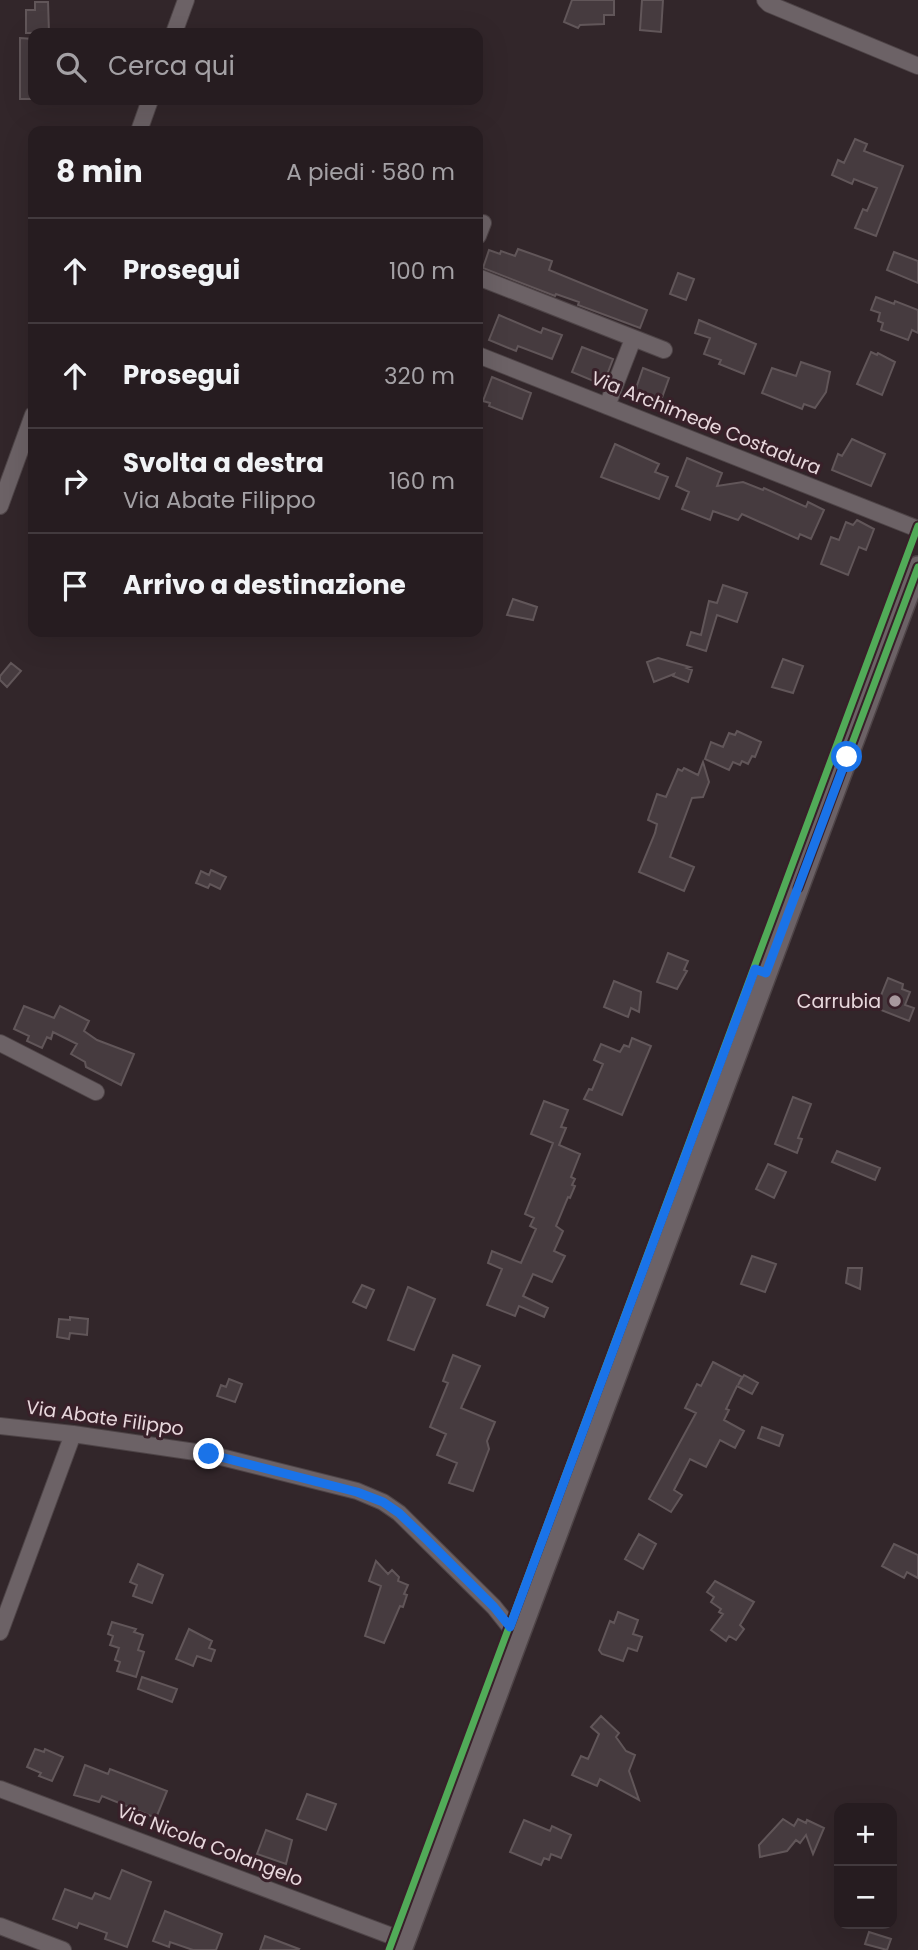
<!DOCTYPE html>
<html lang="it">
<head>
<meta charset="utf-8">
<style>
  body { margin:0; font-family:Poppins,sans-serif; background:#32292d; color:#f1f3f6 }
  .controls { position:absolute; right:21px; bottom:21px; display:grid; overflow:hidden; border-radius:14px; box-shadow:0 7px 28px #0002 }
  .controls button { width:63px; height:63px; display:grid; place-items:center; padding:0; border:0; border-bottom:2px solid #423a3e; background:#261c20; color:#f1f3f6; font:35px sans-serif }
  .stop { position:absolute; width:21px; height:21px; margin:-16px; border:5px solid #1a73e8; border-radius:50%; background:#fff }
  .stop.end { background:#1a73e8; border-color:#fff; box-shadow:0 2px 7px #0008 }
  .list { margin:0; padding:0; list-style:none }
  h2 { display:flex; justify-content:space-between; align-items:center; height:91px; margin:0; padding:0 28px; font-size:30px }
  h2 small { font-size:23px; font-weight:400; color:#a4a1a5 }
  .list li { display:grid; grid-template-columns:46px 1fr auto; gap:21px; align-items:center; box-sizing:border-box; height:105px; padding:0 28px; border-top:2px solid #423a3e }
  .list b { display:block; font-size:26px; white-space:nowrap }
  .list p { margin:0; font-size:23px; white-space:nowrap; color:#a4a1a5 }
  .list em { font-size:23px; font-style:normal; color:#a4a1a5 }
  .icon { flex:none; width:38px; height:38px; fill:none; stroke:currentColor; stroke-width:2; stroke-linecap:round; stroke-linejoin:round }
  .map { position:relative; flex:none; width:918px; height:1950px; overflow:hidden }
  .search { position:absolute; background:#261c20; box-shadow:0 7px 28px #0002; left:28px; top:28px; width:455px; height:77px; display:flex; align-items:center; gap:18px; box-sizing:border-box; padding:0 24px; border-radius:14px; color:#a4a1a5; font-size:26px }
  .panel { position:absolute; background:#261c20; box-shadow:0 7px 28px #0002; left:28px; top:126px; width:455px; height:511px; border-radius:14px }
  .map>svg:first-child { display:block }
  .building { fill:#463b3f; stroke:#615659; stroke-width:2 }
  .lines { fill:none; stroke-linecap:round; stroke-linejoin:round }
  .minor-casing { stroke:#4e4447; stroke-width:18 }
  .tertiary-casing { stroke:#4e4447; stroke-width:24 }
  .minor { stroke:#6c6266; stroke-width:16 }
  .tertiary { stroke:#6c6266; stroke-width:21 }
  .cycleway-casing { stroke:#382029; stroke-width:11 }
  .cycleway { stroke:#51ab58; stroke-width:7 }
  .route { stroke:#1a73e8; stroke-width:9 }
  .poi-dot { fill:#a8999e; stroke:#382029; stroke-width:2.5 }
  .labels { text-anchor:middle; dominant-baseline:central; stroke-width:6; stroke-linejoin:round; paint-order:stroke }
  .street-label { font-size:19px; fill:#e7d7dc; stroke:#382029 }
  .poi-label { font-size:19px; fill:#e7d7dc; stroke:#382029; text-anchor:end }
</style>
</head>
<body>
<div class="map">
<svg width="918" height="1950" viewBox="0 0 918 1950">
  <rect width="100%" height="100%" fill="#32262a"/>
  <path class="building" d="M572,0H614V15H604V24L580,25L578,28L564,22Z
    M642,0H663L661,32L640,30Z
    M35,2H48L49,33H26V10H35Z
    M20,38L33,39V99H20Z
    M855,139L867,144L864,151L903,166L876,236L855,228L863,209L867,211L877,188L854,179L852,184L832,175L838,160L844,163Z
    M518,249L552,261L549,270L647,310L640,328L578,305L579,302L556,294L555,296L483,268L489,250L500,254L501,251L515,256Z
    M894,252L918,261V283L887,270Z
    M678,273L694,279L686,300L670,294Z
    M876,297L894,304L895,301L918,310V333L912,330L908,340L881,330L883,323L878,321L880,313L871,310Z
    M499,315L541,333L543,328L562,335L552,359L518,346L516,351L489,340Z
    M699,320L756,344L744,374L719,364L721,360L704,354L710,338L695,333Z
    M582,347L613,359L603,385L572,372Z
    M871,352L877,355L878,353L895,362L882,395L857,384Z
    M801,362L830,372L826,392L815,408L804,404L802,409L762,393L772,368L796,376Z
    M643,368L669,378L659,406L633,397Z
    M492,377L531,393L522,419L489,406L490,403L483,401Z
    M852,439L885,454L871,486L832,470L838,454L842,456Z
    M615,444L659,464L655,472L668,477L659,499L601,477Z
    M687,458L722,473L717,486L743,482L763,490L764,488L806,507L808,502L824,510L811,539L800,534L798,539L742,514L738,520L713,511L710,520L682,509L689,492L676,486Z
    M857,520L874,529L866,550L859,547L848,575L821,564L831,537L839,540L846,522L853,525Z
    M723,585L747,593L737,622L717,615L706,651L687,645L691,632L701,635L709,601L717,603Z
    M513,599L537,607L533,620L507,615Z
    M658,658L690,667L687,668L692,670L688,682L673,676L674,674L654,682L647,662Z
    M783,659L803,666L793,693L772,687Z
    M11,663L21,671L7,687L0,680V676Z
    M737,731L761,742L755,757L752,756L748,764L742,761L740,765L733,762L729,770L705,759L711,742L723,747L729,733L735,735Z
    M703,762L709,782L703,797L692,798L670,857L694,867L684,891L639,872L655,833L657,824L648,820L657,794L666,797L678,769L682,771L684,768L698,775Z
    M211,870L226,877L220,889L210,884L208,888L196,883L201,871L209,875Z
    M668,953L688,961L684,970L687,971L677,989L657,982Z
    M888,978L903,984L902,989L910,992L905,1005L914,1008L909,1021L876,1008Z
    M614,981L641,992L639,1012L631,1008L628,1017L604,1007Z
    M24,1006L54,1018L60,1006L89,1021L84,1031L97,1040L134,1054L121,1085L86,1067L85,1062L71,1054L77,1044L53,1032L51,1039L47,1037L42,1048L27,1041L29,1036L14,1029Z
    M632,1038L651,1046L622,1115L584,1099L589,1089L592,1090L603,1064L594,1060L601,1044L620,1052L624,1045L629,1047Z
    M793,1097L811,1104L798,1138L802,1139L797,1153L775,1144Z
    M544,1101L568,1110L561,1127L566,1128L559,1145L580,1154L571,1177L575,1179L572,1185L575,1186L570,1198L568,1197L556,1226L563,1231L554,1251L565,1256L552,1282L533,1274L523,1296L548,1308L544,1317L519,1306L515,1316L487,1305L502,1269L488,1263L492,1251L521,1263L536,1229L530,1226L534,1218L525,1214L553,1143L531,1134Z
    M837,1151L880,1168L875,1180L832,1162Z
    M768,1164L786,1172L774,1198L756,1189Z
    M752,1256L776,1264L765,1292L741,1284Z
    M848,1268H862L860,1289L846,1283Z
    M362,1285L374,1290L366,1308L353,1302Z
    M408,1287L435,1299L414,1350L388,1340Z
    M70,1317L88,1319L87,1335L70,1333L69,1339L57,1337L59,1319L70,1320Z
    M453,1355L480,1366L461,1408L495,1422L487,1441L489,1449L473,1491L449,1483L457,1463L437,1455L446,1434L430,1427L448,1383L443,1381Z
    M713,1362L742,1377L738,1385L744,1375L758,1383L752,1394L737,1386L726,1409L729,1410L724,1420L744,1431L735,1448L720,1440L706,1467L690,1459L674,1490L682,1495L671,1512L649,1499L696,1413L685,1408L697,1384L701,1386Z
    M229,1379L242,1384L235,1402L217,1396L221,1385L226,1387Z
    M762,1427L783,1435L779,1446L758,1438Z
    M639,1534L656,1544L643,1569L625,1559Z
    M894,1544L918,1555V1578L907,1572L904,1578L882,1566Z
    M376,1561L388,1574L392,1570L399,1577L398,1581L408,1585L404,1594L407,1595L403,1607L400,1606L384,1643L365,1636L381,1586L369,1581Z
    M138,1564L163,1575L152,1603L133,1596L137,1585L130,1582Z
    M715,1581L754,1602L740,1625L744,1629L736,1640L729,1636L726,1641L711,1630L723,1614L719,1612L721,1609L711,1602L714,1597L707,1592Z
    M618,1612L638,1620L633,1634L642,1637L637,1651L628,1648L623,1661L602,1654L599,1650L610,1621L614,1623Z
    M112,1622L136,1629L134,1632L143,1635L138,1650L144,1652L136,1677L117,1671L120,1662L115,1660L119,1648L110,1645L113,1636L108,1634Z
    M189,1629L212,1641L209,1648L215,1650L211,1661L197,1656L193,1666L176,1659Z
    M142,1677L177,1689L172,1702L138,1689Z
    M601,1716L619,1733L616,1737L626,1751L635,1755L629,1771L639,1800L600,1779L597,1786L572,1775L581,1756L588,1759L599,1734L591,1727Z
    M35,1749L44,1752L45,1749L63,1757L52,1781L39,1776L41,1773L27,1767Z
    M85,1765L108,1774L110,1769L167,1791L156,1818L102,1796L99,1802L74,1795Z
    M307,1794L336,1804L326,1830L297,1819Z
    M783,1819L794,1826L798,1819L806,1823L807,1820L824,1828L813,1854L806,1835L800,1843L796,1840L787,1851L760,1857L759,1845Z
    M524,1820L550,1831L552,1826L571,1835L561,1858L551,1854L549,1860L544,1858L541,1865L510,1852Z
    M266,1830L292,1840L286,1864L257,1854Z
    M122,1870L151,1882L127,1947L105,1939L107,1933L79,1923L77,1928L53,1919L65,1889L92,1899L95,1893L110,1899Z
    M165,1911L222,1934L216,1950H193L170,1942L169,1947L153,1941Z
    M869,1932L891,1939L887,1950L865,1944Z
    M265,1936L299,1949L298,1950H260Z"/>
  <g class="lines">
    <g class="minor-casing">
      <path id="minor" d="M765,0L769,4L918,66
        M174,33L186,0
        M139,131L150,100
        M478,236L483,223
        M478,277L664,350
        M478,355L918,529
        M607,406L633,339
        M0,506L33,415
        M0,1043L96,1092
        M0,1426L73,1434L209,1454L357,1491L383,1502L399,1513L494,1607L518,1637
        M0,1632L73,1434
        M0,1789L405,1941
        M0,1926L63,1950"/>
    </g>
    <g class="tertiary-casing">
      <path id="tertiary" d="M401,1950L918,567"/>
    </g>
    <use href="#minor" class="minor"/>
    <use href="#tertiary" class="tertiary"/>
    <g class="cycleway-casing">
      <path id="cycleway" d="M798,888L918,567
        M389,1950L918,526"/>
    </g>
    <use href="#cycleway" class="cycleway"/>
  </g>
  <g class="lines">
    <path class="route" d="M209,1454L357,1492L383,1502L399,1513L425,1538L494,1607L510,1627L755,969L766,973L847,757"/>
  </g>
  <circle class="poi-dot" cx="895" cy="1001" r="7"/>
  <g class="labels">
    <g class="street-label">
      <text transform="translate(706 423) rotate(22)">Via Archimede Costadura</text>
      <text transform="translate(105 1418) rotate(8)">Via Abate Filippo</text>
      <text transform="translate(210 1845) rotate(21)">Via Nicola Colangelo</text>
    </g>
    <g class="poi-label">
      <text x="881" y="1001">Carrubia</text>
    </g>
  </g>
</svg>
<div class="controls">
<button>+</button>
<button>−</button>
</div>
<div class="stop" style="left:847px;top:757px"></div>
<div class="stop end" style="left:209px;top:1454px"></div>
<div class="search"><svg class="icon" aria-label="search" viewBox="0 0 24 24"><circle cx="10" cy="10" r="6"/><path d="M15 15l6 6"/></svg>Cerca qui</div>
<section class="panel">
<h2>8 min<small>A piedi · 580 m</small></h2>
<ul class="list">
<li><svg class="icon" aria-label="ahead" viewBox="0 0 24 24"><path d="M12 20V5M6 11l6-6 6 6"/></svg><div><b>Prosegui</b></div><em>100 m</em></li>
<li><svg class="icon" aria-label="ahead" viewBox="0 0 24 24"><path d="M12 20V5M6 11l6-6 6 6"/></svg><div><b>Prosegui</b></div><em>320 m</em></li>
<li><svg class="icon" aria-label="right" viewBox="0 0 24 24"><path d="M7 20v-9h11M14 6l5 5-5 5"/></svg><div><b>Svolta a destra</b><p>Via Abate Filippo</p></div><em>160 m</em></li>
<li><svg class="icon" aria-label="arrive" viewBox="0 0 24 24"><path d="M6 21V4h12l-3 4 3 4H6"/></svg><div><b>Arrivo a destinazione</b></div></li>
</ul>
</section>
</div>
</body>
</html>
